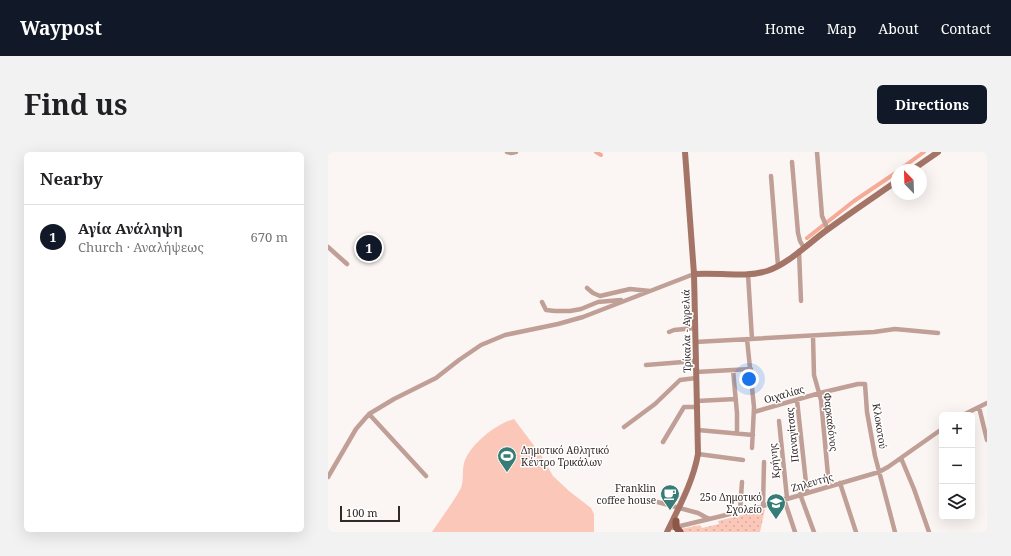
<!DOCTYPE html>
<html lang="en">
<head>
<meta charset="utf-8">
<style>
  body { margin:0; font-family:"Noto Serif",serif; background:#f2f2f2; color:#202124 }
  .controls { position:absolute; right:12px; bottom:12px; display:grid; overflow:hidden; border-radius:6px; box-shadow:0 4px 16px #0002 }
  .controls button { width:36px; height:36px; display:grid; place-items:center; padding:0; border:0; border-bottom:1px solid #e0e0e0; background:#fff; color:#202124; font:20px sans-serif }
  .compass { position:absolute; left:563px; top:12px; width:36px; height:36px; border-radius:50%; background:#fff; box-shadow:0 4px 16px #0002; rotate:337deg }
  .scale { position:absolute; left:12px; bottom:10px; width:60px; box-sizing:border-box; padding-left:4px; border:2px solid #332927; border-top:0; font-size:11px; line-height:14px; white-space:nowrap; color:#332927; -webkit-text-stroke:3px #fff; paint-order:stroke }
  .you { position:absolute; left:421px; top:227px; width:14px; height:14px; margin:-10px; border:3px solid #fff; border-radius:50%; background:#1a73e8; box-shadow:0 0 0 6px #1a73e833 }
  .badge { display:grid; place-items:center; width:26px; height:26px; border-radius:50%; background:#111827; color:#fff; font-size:13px; font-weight:700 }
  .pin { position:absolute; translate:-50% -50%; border:2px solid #fff; box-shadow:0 1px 4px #0006 }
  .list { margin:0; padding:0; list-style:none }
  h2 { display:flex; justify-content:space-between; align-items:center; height:52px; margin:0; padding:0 16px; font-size:17px }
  h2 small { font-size:13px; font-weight:400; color:#757577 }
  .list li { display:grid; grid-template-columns:26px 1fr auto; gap:12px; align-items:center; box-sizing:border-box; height:64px; padding:0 16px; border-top:1px solid #e0e0e0 }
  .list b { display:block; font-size:15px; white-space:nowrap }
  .list p { margin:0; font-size:13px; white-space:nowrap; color:#757577 }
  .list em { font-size:13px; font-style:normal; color:#757577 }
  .icon { flex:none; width:22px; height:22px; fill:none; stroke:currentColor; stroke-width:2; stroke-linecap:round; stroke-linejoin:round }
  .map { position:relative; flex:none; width:659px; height:380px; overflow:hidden; border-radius:6px }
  header { display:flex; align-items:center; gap:24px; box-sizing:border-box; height:56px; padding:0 20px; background:#111827; color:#fff }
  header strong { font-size:19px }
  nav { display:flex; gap:22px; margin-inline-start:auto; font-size:14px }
  .intro { display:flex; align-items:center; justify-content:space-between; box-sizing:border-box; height:96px; padding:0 24px }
  h1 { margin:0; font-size:28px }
  .button { padding:10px 18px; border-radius:6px; background:#111827; color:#fff; font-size:14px; font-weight:700 }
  main { display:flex; gap:24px; padding:0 24px }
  aside { flex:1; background:#fff; border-radius:6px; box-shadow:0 4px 16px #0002 }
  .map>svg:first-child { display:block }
  .grass { fill:url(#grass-dots) }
  .garden { fill:#fac7b8 }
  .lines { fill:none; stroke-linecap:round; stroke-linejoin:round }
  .canal { stroke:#f5ab96; stroke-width:4 }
  .street { stroke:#c09f96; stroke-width:4.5 }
  .secondary { stroke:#a47567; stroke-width:6 }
  .primary { stroke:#8e5646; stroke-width:7 }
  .labels { text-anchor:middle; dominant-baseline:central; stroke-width:3; stroke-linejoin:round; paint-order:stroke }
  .street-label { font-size:10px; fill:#332927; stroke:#fff }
  .poi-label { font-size:10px; fill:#332927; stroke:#fff; text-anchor:end }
</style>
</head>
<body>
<header>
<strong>Waypost</strong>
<nav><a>Home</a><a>Map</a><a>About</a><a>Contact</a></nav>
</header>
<div class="intro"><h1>Find us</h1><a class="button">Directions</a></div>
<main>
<aside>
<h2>Nearby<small></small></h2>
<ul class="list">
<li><span class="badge">1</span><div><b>Αγία Ανάληψη</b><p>Church · Αναλήψεως</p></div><em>670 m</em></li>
</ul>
</aside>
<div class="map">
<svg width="659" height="380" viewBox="0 0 659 380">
  <defs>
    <pattern id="grass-dots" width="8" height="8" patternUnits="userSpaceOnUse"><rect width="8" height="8" fill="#fac7b8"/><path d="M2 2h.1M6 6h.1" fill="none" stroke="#d7ab9e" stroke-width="1.8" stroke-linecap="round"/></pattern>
  </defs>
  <rect width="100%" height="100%" fill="#fbf6f4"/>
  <path class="grass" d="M437,357L432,380H352L353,377L372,373L374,376L391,372L390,369Z"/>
  <path class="garden" d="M186,267L213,303L225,324L241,339L263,356L266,362V380H104C113,366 125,351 133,336C136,328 134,319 136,311C142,292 168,272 186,267Z"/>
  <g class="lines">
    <path class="canal" d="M268,0L273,3
      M571,18L596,0
      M479,86L526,49L569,20"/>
    <path class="street" d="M179,0L183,1L188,0
      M489,0L494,64L500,78
      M464,10L470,81L472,89L476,96
      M443,24L450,114
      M0,95L19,112
      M471,99L473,149
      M420,122L424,187
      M259,136L265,141L272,144L302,137L322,139
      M214,150L218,158L227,159H242L253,157L270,150L293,148
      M341,180L346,178L367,176
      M485,184L486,223L493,248L501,334
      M419,187L426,255L424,296
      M367,190L546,180L567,177L610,181
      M318,213L368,209
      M405,218L409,261V281
      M368,220L423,217
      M469,248L479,340
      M369,249L408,247
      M651,255L659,288
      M426,260L492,241L530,232H537L539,260L547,304L567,380
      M41,262L98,324
      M635,263L659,251
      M451,269L459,346
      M296,275L327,252L352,228L368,226
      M370,278L425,283
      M335,290L356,255H370
      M370,302L415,308
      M573,306L586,337L601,380
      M0,325L28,277L41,262L66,247L108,226L131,208L153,193L177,183L230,172L255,165L366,122
      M512,331L528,380
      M472,342L486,380
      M456,347L467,380
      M322,348L370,361L381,367
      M435,354L436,310
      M412,359L414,330
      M344,376L435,354L551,320L560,315L614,277"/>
    <path class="secondary" d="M584,18L610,0
      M366,122C390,120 416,126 439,119C459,113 482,90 499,78C522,61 546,45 569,29
      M339,380C351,355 365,330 370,302L366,122L357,0"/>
    <path class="primary" d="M348,369V375L352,380"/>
  </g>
  <defs>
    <g id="stadium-pin" transform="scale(1)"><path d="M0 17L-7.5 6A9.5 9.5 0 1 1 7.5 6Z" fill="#367d77" stroke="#fff"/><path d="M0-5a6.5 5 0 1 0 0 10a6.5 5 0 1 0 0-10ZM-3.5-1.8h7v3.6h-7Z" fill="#fff"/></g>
    <g id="cafe-pin" transform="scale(1)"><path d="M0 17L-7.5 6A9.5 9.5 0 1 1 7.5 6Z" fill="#367d77" stroke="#fff"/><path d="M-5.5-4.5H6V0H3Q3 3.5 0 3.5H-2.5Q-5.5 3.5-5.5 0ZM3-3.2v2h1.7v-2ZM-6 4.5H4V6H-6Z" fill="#fff"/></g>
    <g id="school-pin" transform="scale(1)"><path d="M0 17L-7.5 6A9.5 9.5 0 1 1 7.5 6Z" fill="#367d77" stroke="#fff"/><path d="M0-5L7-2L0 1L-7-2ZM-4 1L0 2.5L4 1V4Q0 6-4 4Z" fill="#fff"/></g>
  </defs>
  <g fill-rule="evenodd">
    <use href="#stadium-pin" x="179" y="304"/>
    <use href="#cafe-pin" x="342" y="342"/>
    <use href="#school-pin" x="448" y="351"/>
  </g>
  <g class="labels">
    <g class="street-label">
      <text transform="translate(358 179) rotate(-91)">Τρίκαλα - Αγρελιά</text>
      <text transform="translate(456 242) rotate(-16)">Οιχαλίας</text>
      <text transform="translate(503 270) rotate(83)">Φαρκαδόνος</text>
      <text transform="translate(552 274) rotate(81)">Κλοκοτού</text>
      <text transform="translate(464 283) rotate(-96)">Παναγίτσας</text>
      <text transform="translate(446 309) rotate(-96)">Κρήνης</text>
      <text transform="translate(484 330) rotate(-16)">Ζηλευτής</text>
    </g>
    <g class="poi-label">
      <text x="193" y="298" text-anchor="start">Δημοτικό Αθλητικό<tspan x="193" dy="12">Κέντρο Τρικάλων</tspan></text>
      <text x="328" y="336">Franklin<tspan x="328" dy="12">coffee house</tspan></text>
      <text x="434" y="345">25ο Δημοτικό<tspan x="434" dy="12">Σχολείο</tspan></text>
    </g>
  </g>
</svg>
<div class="controls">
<button>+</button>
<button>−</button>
<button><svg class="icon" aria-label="layers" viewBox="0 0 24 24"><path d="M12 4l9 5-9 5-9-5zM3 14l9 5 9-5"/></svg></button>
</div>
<svg class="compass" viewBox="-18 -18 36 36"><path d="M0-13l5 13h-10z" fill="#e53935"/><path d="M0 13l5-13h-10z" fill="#757577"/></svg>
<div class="scale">100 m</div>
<div class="you"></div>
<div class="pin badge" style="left:41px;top:96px">1</div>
</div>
</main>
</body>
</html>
